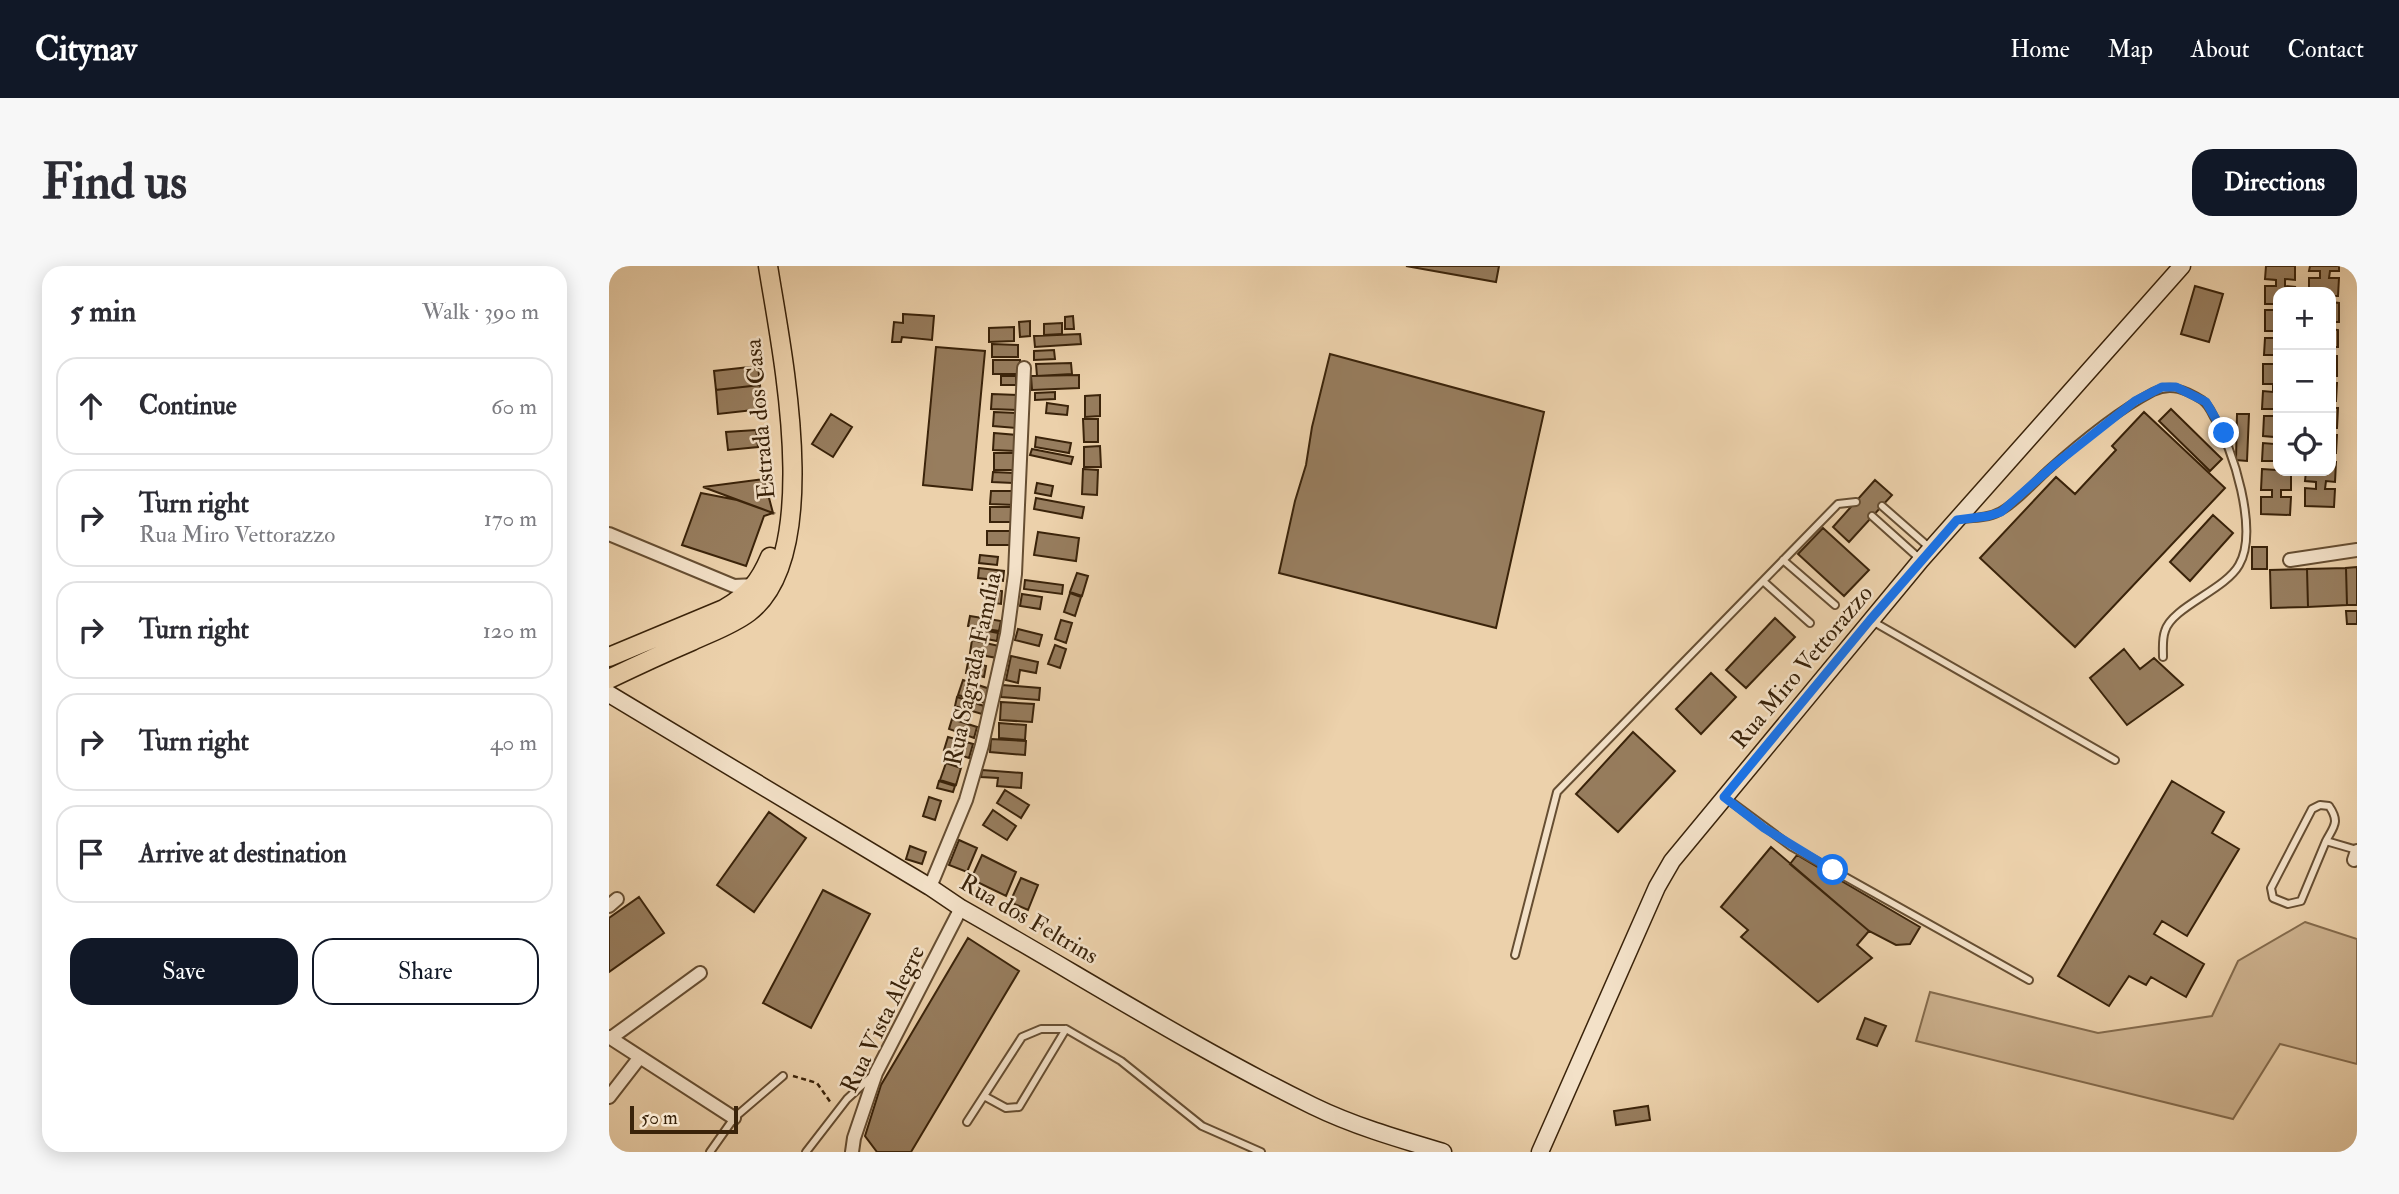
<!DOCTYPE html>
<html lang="en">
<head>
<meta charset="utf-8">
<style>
  body { margin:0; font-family:"IM FELL Double Pica",serif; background:#f7f7f7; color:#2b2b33 }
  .controls { position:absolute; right:21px; top:21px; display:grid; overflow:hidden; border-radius:14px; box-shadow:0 4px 18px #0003 }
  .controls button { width:63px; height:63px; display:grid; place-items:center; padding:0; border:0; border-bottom:2px solid #e1e1e2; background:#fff; color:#2b2b33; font:35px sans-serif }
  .scale { position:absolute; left:21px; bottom:18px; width:108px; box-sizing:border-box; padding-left:7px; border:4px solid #3a230a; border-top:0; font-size:19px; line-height:24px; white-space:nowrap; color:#3a230a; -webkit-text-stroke:5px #f3e1c8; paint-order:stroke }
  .stop { position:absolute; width:21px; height:21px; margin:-16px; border:5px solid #1a73e8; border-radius:50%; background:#fff }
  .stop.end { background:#1a73e8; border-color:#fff; box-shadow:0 2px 7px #0008 }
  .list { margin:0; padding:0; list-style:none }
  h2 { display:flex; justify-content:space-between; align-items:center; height:91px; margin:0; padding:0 28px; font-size:30px }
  h2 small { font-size:23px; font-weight:400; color:#7c7c81 }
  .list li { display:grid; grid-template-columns:46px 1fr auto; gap:21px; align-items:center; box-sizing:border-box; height:98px; margin:0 14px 14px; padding:0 14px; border:2px solid #e1e1e2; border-radius:21px }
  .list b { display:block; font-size:26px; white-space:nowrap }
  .list p { margin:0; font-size:23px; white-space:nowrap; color:#7c7c81 }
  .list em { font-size:23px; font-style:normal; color:#7c7c81 }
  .actions { display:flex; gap:14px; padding:21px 28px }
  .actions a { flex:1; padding:16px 0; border:2px solid #111827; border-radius:21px; text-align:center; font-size:24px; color:#111827 }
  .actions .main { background:#111827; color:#fff }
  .icon { flex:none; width:38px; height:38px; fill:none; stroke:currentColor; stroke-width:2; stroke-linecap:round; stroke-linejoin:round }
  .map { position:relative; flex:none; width:1748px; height:886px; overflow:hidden; border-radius:21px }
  header { display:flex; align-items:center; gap:42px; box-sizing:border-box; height:98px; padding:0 35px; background:#111827; color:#fff }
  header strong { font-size:33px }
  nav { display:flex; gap:38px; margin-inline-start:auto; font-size:24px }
  .intro { display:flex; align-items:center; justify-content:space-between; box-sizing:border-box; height:168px; padding:0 42px }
  h1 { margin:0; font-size:49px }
  .button { padding:18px 32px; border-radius:21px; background:#111827; color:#fff; font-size:24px; font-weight:700 }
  main { display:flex; gap:42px; padding:0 42px }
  aside { flex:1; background:#fff; border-radius:21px; box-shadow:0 4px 18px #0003 }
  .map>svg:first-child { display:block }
  .green { fill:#ceb390; stroke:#846b4d; stroke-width:2 }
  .building { fill:#977d5e; stroke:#3a230a; stroke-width:2 }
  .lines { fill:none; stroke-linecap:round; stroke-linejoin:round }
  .lane-casing { stroke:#664e32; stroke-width:10 }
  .street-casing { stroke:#664e32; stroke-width:16 }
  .secondary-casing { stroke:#3a230a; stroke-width:19 }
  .primary-casing { stroke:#3a230a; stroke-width:21 }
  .path { stroke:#3a230a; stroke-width:2.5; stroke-dasharray:5 3.5; stroke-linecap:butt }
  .lane { stroke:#f3e1c8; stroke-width:6 }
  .street { stroke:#f3e1c8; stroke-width:12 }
  .secondary { stroke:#f3e1c8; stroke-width:16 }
  .primary { stroke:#ecd1ab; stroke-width:18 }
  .route { stroke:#1a73e8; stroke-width:9 }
  .labels { text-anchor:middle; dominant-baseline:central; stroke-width:5; stroke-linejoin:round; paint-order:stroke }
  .street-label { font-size:24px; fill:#3a230a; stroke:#f3e1c8 }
</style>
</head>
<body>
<header>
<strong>Citynav</strong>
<nav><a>Home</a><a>Map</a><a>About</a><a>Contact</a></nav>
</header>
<div class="intro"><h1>Find us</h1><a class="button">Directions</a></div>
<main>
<aside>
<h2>5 min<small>Walk · 390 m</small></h2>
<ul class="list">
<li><svg class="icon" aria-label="ahead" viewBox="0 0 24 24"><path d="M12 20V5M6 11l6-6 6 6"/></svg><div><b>Continue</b></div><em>60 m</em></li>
<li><svg class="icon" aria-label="right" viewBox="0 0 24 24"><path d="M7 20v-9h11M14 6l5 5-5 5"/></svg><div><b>Turn right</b><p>Rua Miro Vettorazzo</p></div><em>170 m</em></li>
<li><svg class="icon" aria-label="right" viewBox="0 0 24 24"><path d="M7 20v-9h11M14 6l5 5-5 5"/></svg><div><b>Turn right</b></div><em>120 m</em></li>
<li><svg class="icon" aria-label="right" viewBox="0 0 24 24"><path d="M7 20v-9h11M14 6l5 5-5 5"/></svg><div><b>Turn right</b></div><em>40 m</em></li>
<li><svg class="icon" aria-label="arrive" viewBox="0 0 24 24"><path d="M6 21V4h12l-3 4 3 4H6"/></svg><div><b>Arrive at destination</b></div></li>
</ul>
<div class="actions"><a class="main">Save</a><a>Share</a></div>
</aside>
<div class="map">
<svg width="1748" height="886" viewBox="0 0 1748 886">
  <rect width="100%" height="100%" fill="#ecd1ab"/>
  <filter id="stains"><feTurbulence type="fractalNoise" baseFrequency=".00286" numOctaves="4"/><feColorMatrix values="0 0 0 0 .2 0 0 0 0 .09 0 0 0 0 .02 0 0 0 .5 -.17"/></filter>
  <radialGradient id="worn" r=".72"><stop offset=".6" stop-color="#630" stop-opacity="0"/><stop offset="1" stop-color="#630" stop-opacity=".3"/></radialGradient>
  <path class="green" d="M1696,656L1748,673V798L1671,778L1624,853L1307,775L1321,726L1489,767L1603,750L1629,695Z"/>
  <path class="building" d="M797,0H890L887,16Z
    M1657,0H1686V14L1676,13V20L1686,21L1685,26H1669V38H1656V20H1667V14L1656,13Z
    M1701,0H1730V5H1721L1720,12H1730L1729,30H1722V26H1700V12H1711V5H1700Z
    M1586,20L1614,28L1600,76L1572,68Z
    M1722,36L1730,37V56H1722Z
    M1656,44H1669V89H1655L1656,72H1666V65H1656Z
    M294,48L325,50L323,74L293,71L292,76H283L285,56L294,57Z
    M464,50L465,63H456V51Z
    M421,55V70L411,71L410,56Z
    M453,57V68L435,69V58Z
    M405,61V75L380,76V62Z
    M1722,63L1729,64V81H1722Z
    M471,68L472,78L426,81L425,70Z
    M383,78L409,79V91H383Z
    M327,81L376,85L363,224L314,219Z
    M445,84L446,93L425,94V85Z
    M721,88L935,146L887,362L670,307L686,235L697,199L703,161Z
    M1722,90H1728V110H1722Z
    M384,94H411V108H384Z
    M462,97L463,108L428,110L427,98Z
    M1654,98H1669V143H1653L1654,125L1664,126V118H1654Z
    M149,100L151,119L107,124L105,105Z
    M470,109V122L423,124L422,110Z
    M392,110H407V119H392Z
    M1722,117H1728L1727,135H1722Z
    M151,119L153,143L109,148L107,124Z
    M446,126V133L426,134V127Z
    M383,128L411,129V144L382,143Z
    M491,129V150L476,151V130Z
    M438,137L459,140L458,149L437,147Z
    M1722,142H1729L1728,162H1722Z
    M1562,143L1613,193L1601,205L1550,155Z
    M385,146L408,147L407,162L384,160Z
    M1535,146L1616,222L1466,381L1371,292L1447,211L1466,228L1507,184L1503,180Z
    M222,148L243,161L224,191L203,178Z
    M1628,148H1640L1638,195L1627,194Z
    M1655,150H1669V195H1653L1654,177L1665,178V171L1654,170Z
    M474,153H489V176H475Z
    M147,164L149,181L119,184L117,166Z
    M385,167L408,169L407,185L384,184Z
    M1722,169H1728L1727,187H1722Z
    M427,171L462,177L460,187L426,181Z
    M491,180L492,201H475V181Z
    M423,183L464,191L462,198L421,189Z
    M385,187H407V204H385Z
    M1722,196H1727L1726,216L1717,215L1716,223H1726L1725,241L1696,240V222L1707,223V216L1696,215L1697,205H1722Z
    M474,203L489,204L488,229L473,228Z
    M1653,203L1682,205V224H1672V231H1682L1681,249L1652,248V231H1663V224H1652Z
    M384,206L405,207L404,217L383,216Z
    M155,213L164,247L94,221Z
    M1266,214L1283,229L1240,276L1224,261Z
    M428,217L444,220L442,230L426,227Z
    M382,225H406V239L381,238Z
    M92,227L128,234L164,247L155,250L137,300L73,279Z
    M427,232L475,241L473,252L425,243Z
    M381,241H403V256H381Z
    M1604,249L1624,267L1581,315L1561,296Z
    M1214,262L1260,304L1235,330L1189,288Z
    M378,265H402V279H378Z
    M429,266L470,272L467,295L425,289Z
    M1643,281H1658V303H1643Z
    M371,289L389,291L388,299L370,297Z
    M1748,301V339H1738L1737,302Z
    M370,302L395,305L394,315L369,312Z
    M1737,302L1738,339L1699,341L1698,303Z
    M1698,303L1699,341L1662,342L1661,304Z
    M468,307L479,310L473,330L461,326Z
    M416,314L454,319L453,328L415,323Z
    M377,323L393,325L392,338L376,336Z
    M461,327L472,331L466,350L455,346Z
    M413,328L433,331L431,343L411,340Z
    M1737,345H1748V358H1738Z
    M361,350L392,355L390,365L359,360Z
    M1166,352L1186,371L1137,422L1117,404Z
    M452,354L463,357L457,377L446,373Z
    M364,362L389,367L388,375L362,370Z
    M409,363L433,369L430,380L406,374Z
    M363,374L390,380L388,392L361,387Z
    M446,379L457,383L451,402L439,398Z
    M1515,383L1531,403L1545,392L1574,419L1518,459L1481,412Z
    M402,390L429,396L427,407L411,404L409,417L397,414Z
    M359,396L377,400L375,411L357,407Z
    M1102,407L1127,431L1092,468L1067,443Z
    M354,414L381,423L376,437L349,429Z
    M393,419L431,422L430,434L392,431Z
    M348,431L375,440L373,448L346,440Z
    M392,436L425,438L423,456L391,454Z
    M343,453L368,461L365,472L340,463Z
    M390,457L417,459L416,474L390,472Z
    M1024,466L1066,505L1009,566L967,528Z
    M339,471L364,478L360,492L335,484Z
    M382,473L417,475L416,489L381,486Z
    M337,497L352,502L347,519L331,514Z
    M373,504L413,507L412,522L388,520L389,512L372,511Z
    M330,515L346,520L344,526L328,522Z
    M1563,515L1615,546L1603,567L1630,583L1578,670L1553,655L1545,668L1595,698L1577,731L1542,711L1537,719L1520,710L1500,740L1449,710Z
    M396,524L420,539L412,552L388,537Z
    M320,531L332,535L326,554L314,550Z
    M384,544L407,560L398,574L374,559Z
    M160,546L197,572L145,646L108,619Z
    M350,574L368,582L358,606L340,599Z
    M301,580L317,586L313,598L297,593Z
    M1162,581L1260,665L1248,679L1263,692L1209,736L1132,671L1139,664L1112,641Z
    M373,589L407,606L397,630L362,613Z
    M1188,589L1311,661L1301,678L1287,679L1260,665L1181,598Z
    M412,612L429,619L419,644L401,636Z
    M214,624L261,648L202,762L154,737Z
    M30,631L55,667L0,706V652Z
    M359,672L410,705L302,886H268L256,870L272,819Z
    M1256,752L1277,760L1268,780L1248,773Z
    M1039,840L1041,854L1007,859L1005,845Z"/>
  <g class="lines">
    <g class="lane-casing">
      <path id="lane" d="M1273,240L1321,282
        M1263,250L1311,293
        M1353,253C1365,252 1379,252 1390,246C1405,239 1425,217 1438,205C1469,177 1508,145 1544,126C1562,117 1577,124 1593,134C1599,138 1602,145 1605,151C1624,182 1650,265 1630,299C1616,324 1563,341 1556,365C1553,373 1554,382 1554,391
        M1174,294L1226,339
        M1154,315L1201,357
        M1263,355L1506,494
        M1117,532L1183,581L1420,714
        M1717,575L1692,635L1679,638L1664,632L1662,622L1703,543L1711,539L1720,540C1731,556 1725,560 1717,575L1748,584
        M906,689L948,526L1229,238L1247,236
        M375,830L397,842L410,841L457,763
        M358,856L413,771L432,763H457L512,795L593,860L652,886
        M101,886L125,852L174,810
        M197,886L238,833L262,811"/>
    </g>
    <g class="street-casing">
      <path id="street" d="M0,268L125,320L147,319
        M1681,294L1748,284
        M1745,594L1748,585
        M321,621L357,534L373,479L398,368L406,308L415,102
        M0,640L8,633
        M0,771L125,852
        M2,772L91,707
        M0,831L31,791
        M243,886L245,872L267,807L352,642"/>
    </g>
    <g class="secondary-casing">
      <path id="secondary" d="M0,428L321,621L352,642C469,708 583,781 704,840C745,860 790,873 834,886
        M931,886L1048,621L1063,595L1312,294L1573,0"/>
    </g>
    <g class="primary-casing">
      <path id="primary" d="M0,391L115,343C140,328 150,317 161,291
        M0,413C27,400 55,387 83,375C102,366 123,359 140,346C216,288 172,82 159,0"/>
    </g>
    <path class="path" d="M184,810L208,817L222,837"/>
    <use href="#lane" class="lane"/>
    <use href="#street" class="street"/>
    <use href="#secondary" class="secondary"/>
    <use href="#primary" class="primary"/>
  </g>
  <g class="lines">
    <path class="route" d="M1224,604L1155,562L1115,531L1261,354L1348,254L1379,250L1392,246L1445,199L1526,135L1553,121H1567L1597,136L1615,167"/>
  </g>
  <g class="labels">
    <g class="street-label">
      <text transform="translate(151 153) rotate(-95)">Estrada dos Casa</text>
      <text transform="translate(1193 401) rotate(-50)">Rua Miro Vettorazzo</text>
      <text transform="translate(364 403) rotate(-78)">Rua Sagrada Família</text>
      <text transform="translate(420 653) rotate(30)">Rua dos Feltrins</text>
      <text transform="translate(274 753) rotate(-64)">Rua Vista Alegre</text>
    </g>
  </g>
  <rect width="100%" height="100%" filter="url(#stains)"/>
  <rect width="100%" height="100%" fill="url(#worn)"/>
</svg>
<div class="controls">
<button>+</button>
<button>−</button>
<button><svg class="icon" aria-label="locate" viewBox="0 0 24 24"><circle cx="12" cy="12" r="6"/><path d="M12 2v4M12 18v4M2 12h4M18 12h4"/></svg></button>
</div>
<div class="scale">50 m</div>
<div class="stop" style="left:1224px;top:604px"></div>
<div class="stop end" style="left:1615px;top:167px"></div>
</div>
</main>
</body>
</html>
